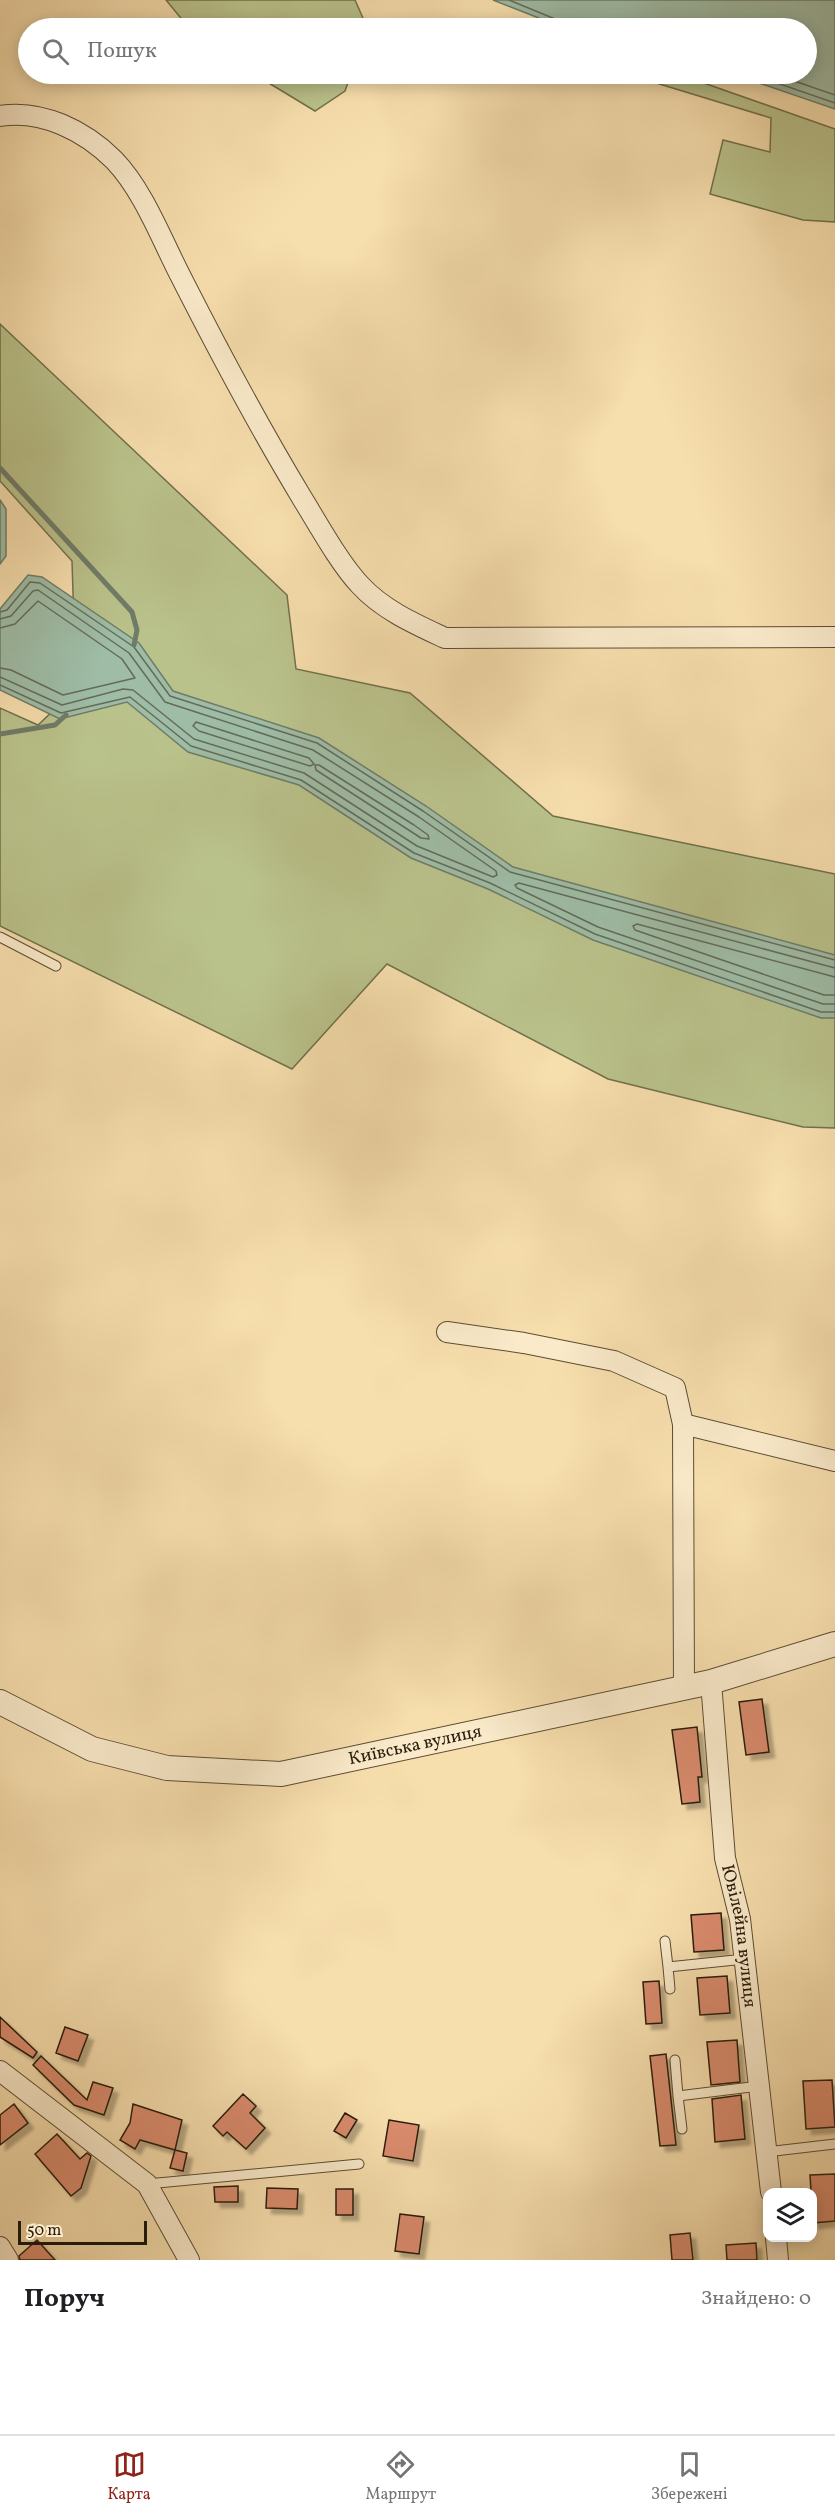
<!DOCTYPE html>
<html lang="uk">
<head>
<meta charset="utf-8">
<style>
  body { margin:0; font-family:Vollkorn,serif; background:#f2f2f2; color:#202124 }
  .controls { position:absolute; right:18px; bottom:18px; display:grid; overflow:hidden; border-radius:12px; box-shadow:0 3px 15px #0003 }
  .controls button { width:54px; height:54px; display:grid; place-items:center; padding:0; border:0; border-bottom:2px solid #e0e0e0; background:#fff; color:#202124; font:30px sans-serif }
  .scale { position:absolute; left:18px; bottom:15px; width:129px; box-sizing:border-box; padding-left:6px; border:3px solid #291d0c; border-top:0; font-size:16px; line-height:21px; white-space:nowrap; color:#291d0c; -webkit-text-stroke:4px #faeaca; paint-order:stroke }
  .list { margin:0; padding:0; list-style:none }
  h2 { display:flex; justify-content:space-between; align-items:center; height:78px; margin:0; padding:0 24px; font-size:26px }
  h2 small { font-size:20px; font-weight:400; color:#757577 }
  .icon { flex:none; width:33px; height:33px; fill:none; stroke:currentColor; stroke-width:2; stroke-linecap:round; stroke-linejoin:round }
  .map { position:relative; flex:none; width:835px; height:2260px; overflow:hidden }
  .search { position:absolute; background:#fff; box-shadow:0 3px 15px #0003; left:18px; right:18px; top:18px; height:66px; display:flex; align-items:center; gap:15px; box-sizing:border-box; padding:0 21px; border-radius:33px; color:#757577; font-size:22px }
  .sheet { height:174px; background:#fff }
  nav { display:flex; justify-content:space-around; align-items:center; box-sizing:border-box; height:84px; border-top:2px solid #e0e0e0; background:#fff; font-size:16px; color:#757577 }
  nav a { display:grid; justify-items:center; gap:3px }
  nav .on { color:#8f2418 }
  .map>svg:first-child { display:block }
  .green { fill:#bac28b; stroke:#72704c; stroke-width:1.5 }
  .water { fill:#9ebca6; stroke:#6f7c68; stroke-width:1.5 }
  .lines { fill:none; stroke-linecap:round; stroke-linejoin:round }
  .shore { stroke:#646c59; stroke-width:1.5 }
  .stream { stroke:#6f7c68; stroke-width:5 }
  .building { fill:#d98b6d; stroke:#291d0c; stroke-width:1.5; filter:url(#shadow) }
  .service-casing { stroke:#5c4d34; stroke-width:11 }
  .minor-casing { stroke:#5c4d34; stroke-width:22 }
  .tertiary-casing { stroke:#5c4d34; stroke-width:26 }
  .service { stroke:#faeaca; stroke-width:9 }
  .minor { stroke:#faeaca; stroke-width:20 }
  .tertiary { stroke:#faeaca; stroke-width:24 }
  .labels { text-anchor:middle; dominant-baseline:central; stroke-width:4.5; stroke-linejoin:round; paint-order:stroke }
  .street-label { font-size:18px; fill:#291d0c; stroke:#faeaca }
</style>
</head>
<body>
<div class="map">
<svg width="835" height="2260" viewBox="0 0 835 2260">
  <defs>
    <filter id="shadow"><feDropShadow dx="5.5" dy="5.5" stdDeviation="1.5" flood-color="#0004"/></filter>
  </defs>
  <rect width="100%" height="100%" fill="#f7dead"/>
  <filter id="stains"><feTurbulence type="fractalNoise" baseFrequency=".00333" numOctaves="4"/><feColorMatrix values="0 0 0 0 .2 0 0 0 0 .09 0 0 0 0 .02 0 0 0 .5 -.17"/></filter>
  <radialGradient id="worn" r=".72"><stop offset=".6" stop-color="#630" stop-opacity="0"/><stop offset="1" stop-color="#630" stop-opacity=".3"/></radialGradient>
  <path class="green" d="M166,0H355L366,25L365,28H189Z
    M254,74H351L345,91L315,111Z
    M653,82H701L835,129V222L803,220L710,194L723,140L770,152L771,118Z
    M0,324L287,595L296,669L410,693L553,816L835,874V1128L803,1127L608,1079L387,964L292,1069L0,926V708L38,725L76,689L72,561L0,481Z"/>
  <path class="water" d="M493,0H835V109L733,74H806V28H564Z
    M0,500L6,509V556L0,564Z
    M28,575L42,577L139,643L173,691L319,738L426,806L513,867L835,955V1018H821L593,940L488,889L411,858L299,785L188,752L127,702L60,719L0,690V609Z"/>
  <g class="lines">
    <path class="shore" d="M509,0L560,21L563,28
      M751,74L835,103
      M774,74L835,95
      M0,612L7,610L30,582L40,583L134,647L170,696L317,743L423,811L510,872L835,960
      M0,619L11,616L33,591L38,590L129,653L165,702L313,750L419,817L496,871L497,875L493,877L417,846L304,773L194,739L133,690L123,689L62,705L0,677
      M0,628L15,624L38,601L122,659L135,678L63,695L11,670L0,668
      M0,685L61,713L130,697L191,746L301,780L414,853L490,883L595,934L821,1012H835
      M196,722L309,758L314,764L310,766L199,731L193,726Z
      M315,765H319L414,825L428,835L429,839L421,838L316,770Z
      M835,968L519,883L515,885L517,888L598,927L823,1004H835
      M835,977L637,924L633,926L635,930L824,995H835"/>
    <path class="stream" d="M0,468L132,612L137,630L134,645
      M0,734L55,725L66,715"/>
  </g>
  <path class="building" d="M762,1699L769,1752L746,1755L739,1702Z
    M697,1727L702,1777H698L700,1802L682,1804L672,1730Z
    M721,1913L724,1950L694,1952L691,1915Z
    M727,1976L730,2013L700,2015L697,1978Z
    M659,1981L662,2023L646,2024L643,1982Z
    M0,2017L37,2052L33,2058L0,2037Z
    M65,2027L88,2035L78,2061L56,2053Z
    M737,2040L740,2082L711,2085L707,2042Z
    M666,2054L676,2145L660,2146L650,2056Z
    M41,2056L87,2100L93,2082L113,2088L104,2115L74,2105L33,2065Z
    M832,2080L835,2127L806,2129L803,2081Z
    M243,2094L256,2106L250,2113L265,2128L246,2149L227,2132L223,2136L213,2126Z
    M741,2095L745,2139L715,2142L712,2099Z
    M14,2104L28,2123L0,2145V2115Z
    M133,2104L182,2120L175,2150L140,2140L135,2149L120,2140L130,2123Z
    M345,2113L357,2120L346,2138L334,2131Z
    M389,2120L419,2125L413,2161L383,2156Z
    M57,2134L80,2159L87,2153L91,2156L81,2188L71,2196L35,2154Z
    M175,2150L187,2153L183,2171L170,2168Z
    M835,2174V2221L813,2223L810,2175Z
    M238,2186V2202H215L214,2187Z
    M267,2188L298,2189L297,2209L266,2208Z
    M336,2189H353V2215H336Z
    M400,2214L424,2217L419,2254L395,2251Z
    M690,2233L693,2260H672L670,2235Z
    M37,2240L55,2260H20L19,2256Z
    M756,2243L757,2260H727L726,2245Z"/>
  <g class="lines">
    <g class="service-casing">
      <path id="service" d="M0,937L56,966
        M665,1941L668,1967L745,1959
        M668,1967L670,1989
        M675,2060L678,2096L759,2086
        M678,2096L682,2129
        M766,2152L835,2144
        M147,2184L359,2164"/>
    </g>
    <g class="minor-casing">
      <g id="minor">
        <path d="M0,116C42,109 85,131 114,160C143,190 161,238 180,275C218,350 258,425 302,498C318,524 340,564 360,585C383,610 415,624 445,638L835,637"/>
        <path d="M447,1332L524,1343L614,1361L675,1388L683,1424L835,1461"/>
        <path d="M683,1424L684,1688"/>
        <path id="s1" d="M711,1682L725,1858L740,1919L771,2192"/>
        <path d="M0,2071L147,2184L189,2260"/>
        <path d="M776,2238L778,2260"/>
        <path d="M0,2247L8,2260"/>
      </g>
    </g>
    <g class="tertiary-casing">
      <g id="tertiary">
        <path id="s2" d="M0,1702L92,1749L167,1768L281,1774L711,1682L835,1644"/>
      </g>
    </g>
    <use href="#service" class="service"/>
    <use href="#minor" class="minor"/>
    <use href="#tertiary" class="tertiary"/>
  </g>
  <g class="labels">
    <g class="street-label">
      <text stroke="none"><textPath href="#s2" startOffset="432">Київська вулиця</textPath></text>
      <text stroke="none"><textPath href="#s1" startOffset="256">Ювілейна вулиця</textPath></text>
    </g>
  </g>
  <rect width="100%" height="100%" filter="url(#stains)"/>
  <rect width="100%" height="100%" fill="url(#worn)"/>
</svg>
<div class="controls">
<button><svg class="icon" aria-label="layers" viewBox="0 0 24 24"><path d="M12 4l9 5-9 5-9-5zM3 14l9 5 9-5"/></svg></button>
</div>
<div class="scale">50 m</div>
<div class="search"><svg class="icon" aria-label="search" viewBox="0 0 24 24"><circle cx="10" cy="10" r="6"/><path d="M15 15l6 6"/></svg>Пошук</div>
</div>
<section class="sheet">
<h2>Поруч<small>Знайдено: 0</small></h2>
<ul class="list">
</ul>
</section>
<nav>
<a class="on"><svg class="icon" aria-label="map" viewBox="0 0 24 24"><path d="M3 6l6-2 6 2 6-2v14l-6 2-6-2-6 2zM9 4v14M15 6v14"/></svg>Карта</a>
<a><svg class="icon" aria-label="directions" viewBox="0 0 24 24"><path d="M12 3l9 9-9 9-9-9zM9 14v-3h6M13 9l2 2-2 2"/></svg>Маршрут</a>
<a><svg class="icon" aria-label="saved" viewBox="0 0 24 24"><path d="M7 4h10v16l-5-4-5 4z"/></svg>Збережені</a>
</nav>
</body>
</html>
